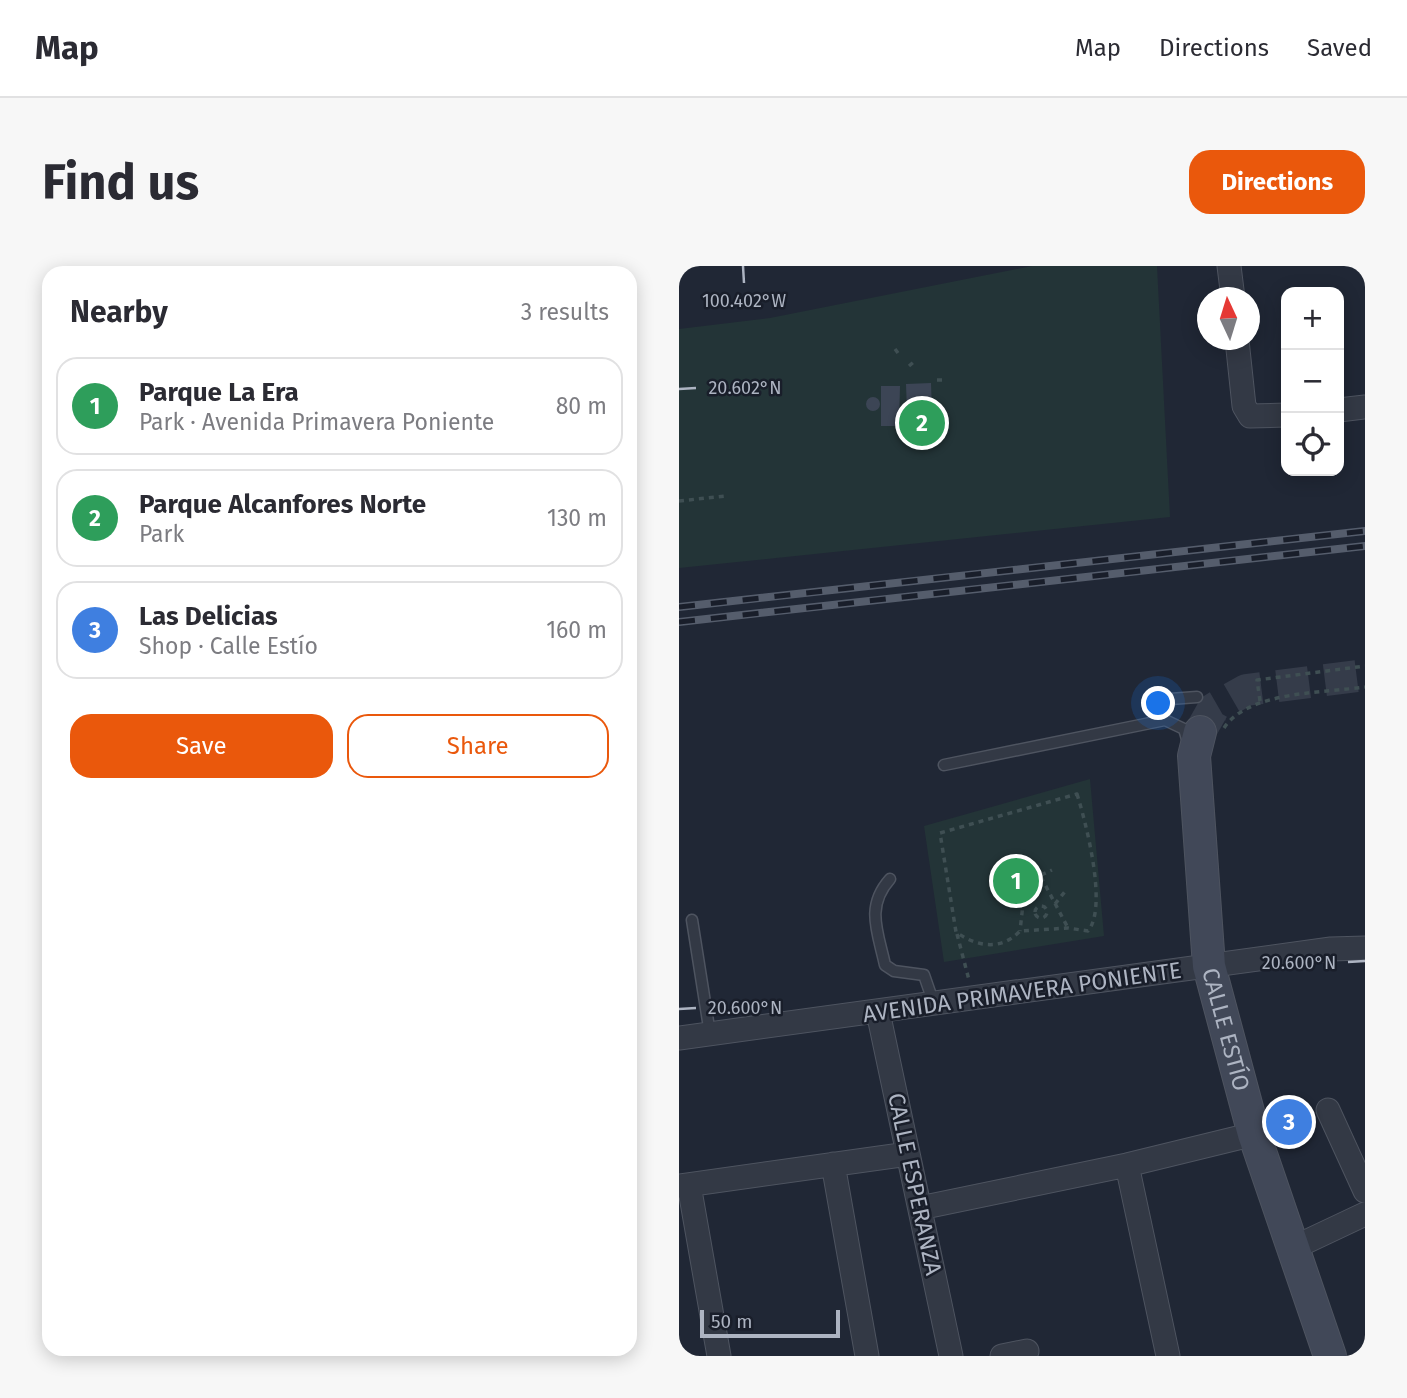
<!DOCTYPE html>
<html lang="en">
<head>
<meta charset="utf-8">
<style>
  body { margin:0; font-family:"Fira Sans",sans-serif; background:#f7f7f7; color:#2b2b33 }
  .controls { position:absolute; right:21px; top:21px; display:grid; overflow:hidden; border-radius:14px; box-shadow:0 4px 18px #0003 }
  .controls button { width:63px; height:63px; display:grid; place-items:center; padding:0; border:0; border-bottom:2px solid #e1e1e2; background:#fff; color:#2b2b33; font:35px sans-serif }
  .compass { position:absolute; left:518px; top:21px; width:63px; height:63px; border-radius:50%; background:#fff; box-shadow:0 4px 18px #0003; rotate:356deg }
  .scale { position:absolute; left:21px; bottom:18px; width:140px; box-sizing:border-box; padding-left:7px; border:4px solid #adb4c2; border-top:0; font-size:19px; line-height:24px; white-space:nowrap; color:#adb4c2; -webkit-text-stroke:5px #191e2a; paint-order:stroke }
  .you { position:absolute; left:480px; top:438px; width:24px; height:24px; margin:-18px; border:5px solid #fff; border-radius:50%; background:#1a73e8; box-shadow:0 0 0 10px #1a73e833 }
  .badge { display:grid; place-items:center; width:46px; height:46px; border-radius:50%; background:#ea580c; color:#fff; font-size:23px; font-weight:700 }
  .pin { position:absolute; translate:-50% -50%; border:4px solid #fff; box-shadow:0 2px 7px #0006 }
  .list { margin:0; padding:0; list-style:none }
  h2 { display:flex; justify-content:space-between; align-items:center; height:91px; margin:0; padding:0 28px; font-size:30px }
  h2 small { font-size:23px; font-weight:400; color:#7c7c81 }
  .list li { display:grid; grid-template-columns:46px 1fr auto; gap:21px; align-items:center; box-sizing:border-box; height:98px; margin:0 14px 14px; padding:0 14px; border:2px solid #e1e1e2; border-radius:21px }
  .list b { display:block; font-size:26px; white-space:nowrap }
  .list p { margin:0; font-size:23px; white-space:nowrap; color:#7c7c81 }
  .list em { font-size:23px; font-style:normal; color:#7c7c81 }
  .actions { display:flex; gap:14px; padding:21px 28px }
  .actions a { flex:1; padding:16px 0; border:2px solid #ea580c; border-radius:21px; text-align:center; font-size:24px; color:#ea580c }
  .actions .main { background:#ea580c; color:#fff }
  .icon { flex:none; width:38px; height:38px; fill:none; stroke:currentColor; stroke-width:2; stroke-linecap:round; stroke-linejoin:round }
  .map { position:relative; flex:none; width:686px; height:1090px; overflow:hidden; border-radius:21px }
  header { display:flex; align-items:center; gap:42px; box-sizing:border-box; height:98px; padding:0 35px; background:#fff; border-bottom:2px solid #e1e1e2 }
  header strong { font-size:33px }
  nav { display:flex; gap:38px; margin-inline-start:auto; font-size:24px }
  .intro { display:flex; align-items:center; justify-content:space-between; box-sizing:border-box; height:168px; padding:0 42px }
  h1 { margin:0; font-size:49px }
  .button { padding:18px 32px; border-radius:21px; background:#ea580c; color:#fff; font-size:24px; font-weight:700 }
  main { display:flex; gap:42px; padding:0 42px }
  aside { flex:1; background:#fff; border-radius:21px; box-shadow:0 4px 18px #0003 }
  .map>svg:first-child { display:block }
  .green { fill:#233437 }
  .building { fill:#3c4555 }
  .lines { fill:none; stroke-linecap:round; stroke-linejoin:round }
  .secondary-tunnel { stroke:#353c4a; stroke-width:32; stroke-dasharray:32 16; stroke-linecap:butt }
  .lane-casing { stroke:#4e5460; stroke-width:13 }
  .street-casing { stroke:#4e5460; stroke-width:25 }
  .secondary-casing { stroke:#4e5460; stroke-width:34 }
  .path { stroke:#3f4f53; stroke-width:3.5; stroke-dasharray:5 5; stroke-linecap:butt }
  .lane { stroke:#333945; stroke-width:10 }
  .street { stroke:#333945; stroke-width:23 }
  .secondary { stroke:#414858; stroke-width:32 }
  .rail-casing { stroke:#555d6c; stroke-width:8 }
  .rail { stroke:#191e2a; stroke-width:5; stroke-dasharray:16; stroke-linecap:butt }
  .ticks { fill:none; stroke:#adb4c2; stroke-width:2.5 }
  .labels { text-anchor:middle; dominant-baseline:central; stroke-width:5; stroke-linejoin:round; paint-order:stroke }
  .street-label { font-size:23px; fill:#adb4c2; stroke:#191e2a }
  .ticks-label { font-size:18px; text-anchor:middle; fill:#adb4c2; stroke:#191e2a; stroke-width:5; stroke-linejoin:round; paint-order:stroke }
</style>
</head>
<body>
<header>
<strong>Map</strong>
<nav><a>Map</a><a>Directions</a><a>Saved</a></nav>
</header>
<div class="intro"><h1>Find us</h1><a class="button">Directions</a></div>
<main>
<aside>
<h2>Nearby<small>3 results</small></h2>
<ul class="list">
<li><span class="badge" style="background:#2e9e5b">1</span><div><b>Parque La Era</b><p>Park · Avenida Primavera Poniente</p></div><em>80 m</em></li>
<li><span class="badge" style="background:#2e9e5b">2</span><div><b>Parque Alcanfores Norte</b><p>Park</p></div><em>130 m</em></li>
<li><span class="badge" style="background:#3f7fe0">3</span><div><b>Las Delicias</b><p>Shop · Calle Estío</p></div><em>160 m</em></li>
</ul>
<div class="actions"><a class="main">Save</a><a>Share</a></div>
</aside>
<div class="map">
<svg width="686" height="1090" viewBox="0 0 686 1090">
  <rect width="100%" height="100%" fill="#202735"/>
  <path class="green" d="M353,0H478L491,251L0,302V63L91,52Z
    M411,513L425,670L265,696L245,560Z"/>
  <path class="building" d="M252,117L253,145L228,146L227,118Z
    M202,120H221L220,160H202Z
    M187 138a7 7 0 1 1 14 0a7 7 0 1 1-14 0Z"/>
  <g class="lines">
    <path class="secondary-tunnel" d="M521,466L534,443L567,424L686,409"/>
    <g class="lane-casing">
      <path id="lane" d="M478,434L518,431
        M265,499L486,454L505,463L509,476
        M211,613C186,641 199,666 206,699L215,705L245,709L255,738
        M13,654L31,768"/>
    </g>
    <g class="street-casing">
      <path id="street" d="M550,0L554,32
        M558,74L565,140L571,150L607,149
        M660,144L686,141
        M199,746L272,1090
        M0,772L652,683L686,682
        M649,844L686,925
        M154,898L188,1090
        M448,899L489,1090
        M10,919L40,1090
        M0,920L229,888
        M241,942L448,899L575,868
        M614,982L686,948
        M323,1090L348,1085"/>
    </g>
    <g class="secondary-casing">
      <g id="secondary">
        <path id="s1" d="M521,466L515,490L530,700L575,868L651,1090"/>
      </g>
    </g>
    <path class="path" d="M216,83L219,87
      M230,100L237,94
      M258,114H263
      M224,168V157
      M0,235L46,230
      M581,435L578,414L686,400
      M545,462C569,425 645,427 686,421
      M398,528C407,557 429,641 409,665L389,662L341,665C322,685 298,681 277,666L261,567Z
      M337,589L342,605L353,613
      M362,611L389,662
      M331,625L345,629L341,665
      M341,626L349,624L353,613L373,604
      M376,638L388,623
      M356 646a6 6 0 1 1 12 0a6 6 0 1 1-12 0Z
      M278,668L290,714"/>
    <use href="#lane" class="lane"/>
    <use href="#street" class="street"/>
    <use href="#secondary" class="secondary"/>
    <g class="rail-casing">
      <path id="rail" d="M0,341L686,265
        M0,356L686,280"/>
    </g>
    <use href="#rail" class="rail"/>
  </g>
  <path class="ticks" d="M64,0L65,17M0,123L17,122M669,696L686,695M0,743L17,742"/>
  <g class="labels">
    <g class="street-label">
      <text transform="translate(343 726) rotate(-8)">AVENIDA PRIMAVERA PONIENTE</text>
      <text stroke="none"><textPath href="#s1" startOffset="301">CALLE ESTÍO</textPath></text>
      <text transform="translate(236 918) rotate(78)">CALLE ESPERANZA</text>
    </g>
  </g>
  <g class="ticks-label">
    <text x="65" y="41">100.402°W</text>
    <text x="66" y="128">20.602°N</text>
    <text x="620" y="703">20.600°N</text>
    <text x="66" y="748">20.600°N</text>
  </g>
</svg>
<div class="controls">
<button>+</button>
<button>−</button>
<button><svg class="icon" aria-label="locate" viewBox="0 0 24 24"><circle cx="12" cy="12" r="6"/><path d="M12 2v4M12 18v4M2 12h4M18 12h4"/></svg></button>
</div>
<svg class="compass" viewBox="-18 -18 36 36"><path d="M0-13l5 13h-10z" fill="#e53935"/><path d="M0 13l5-13h-10z" fill="#7c7c81"/></svg>
<div class="scale">50 m</div>
<div class="you"></div>
<div class="pin badge" style="left:337px;top:615px;background:#2e9e5b">1</div>
<div class="pin badge" style="left:243px;top:157px;background:#2e9e5b">2</div>
<div class="pin badge" style="left:610px;top:856px;background:#3f7fe0">3</div>
</div>
</main>
</body>
</html>
